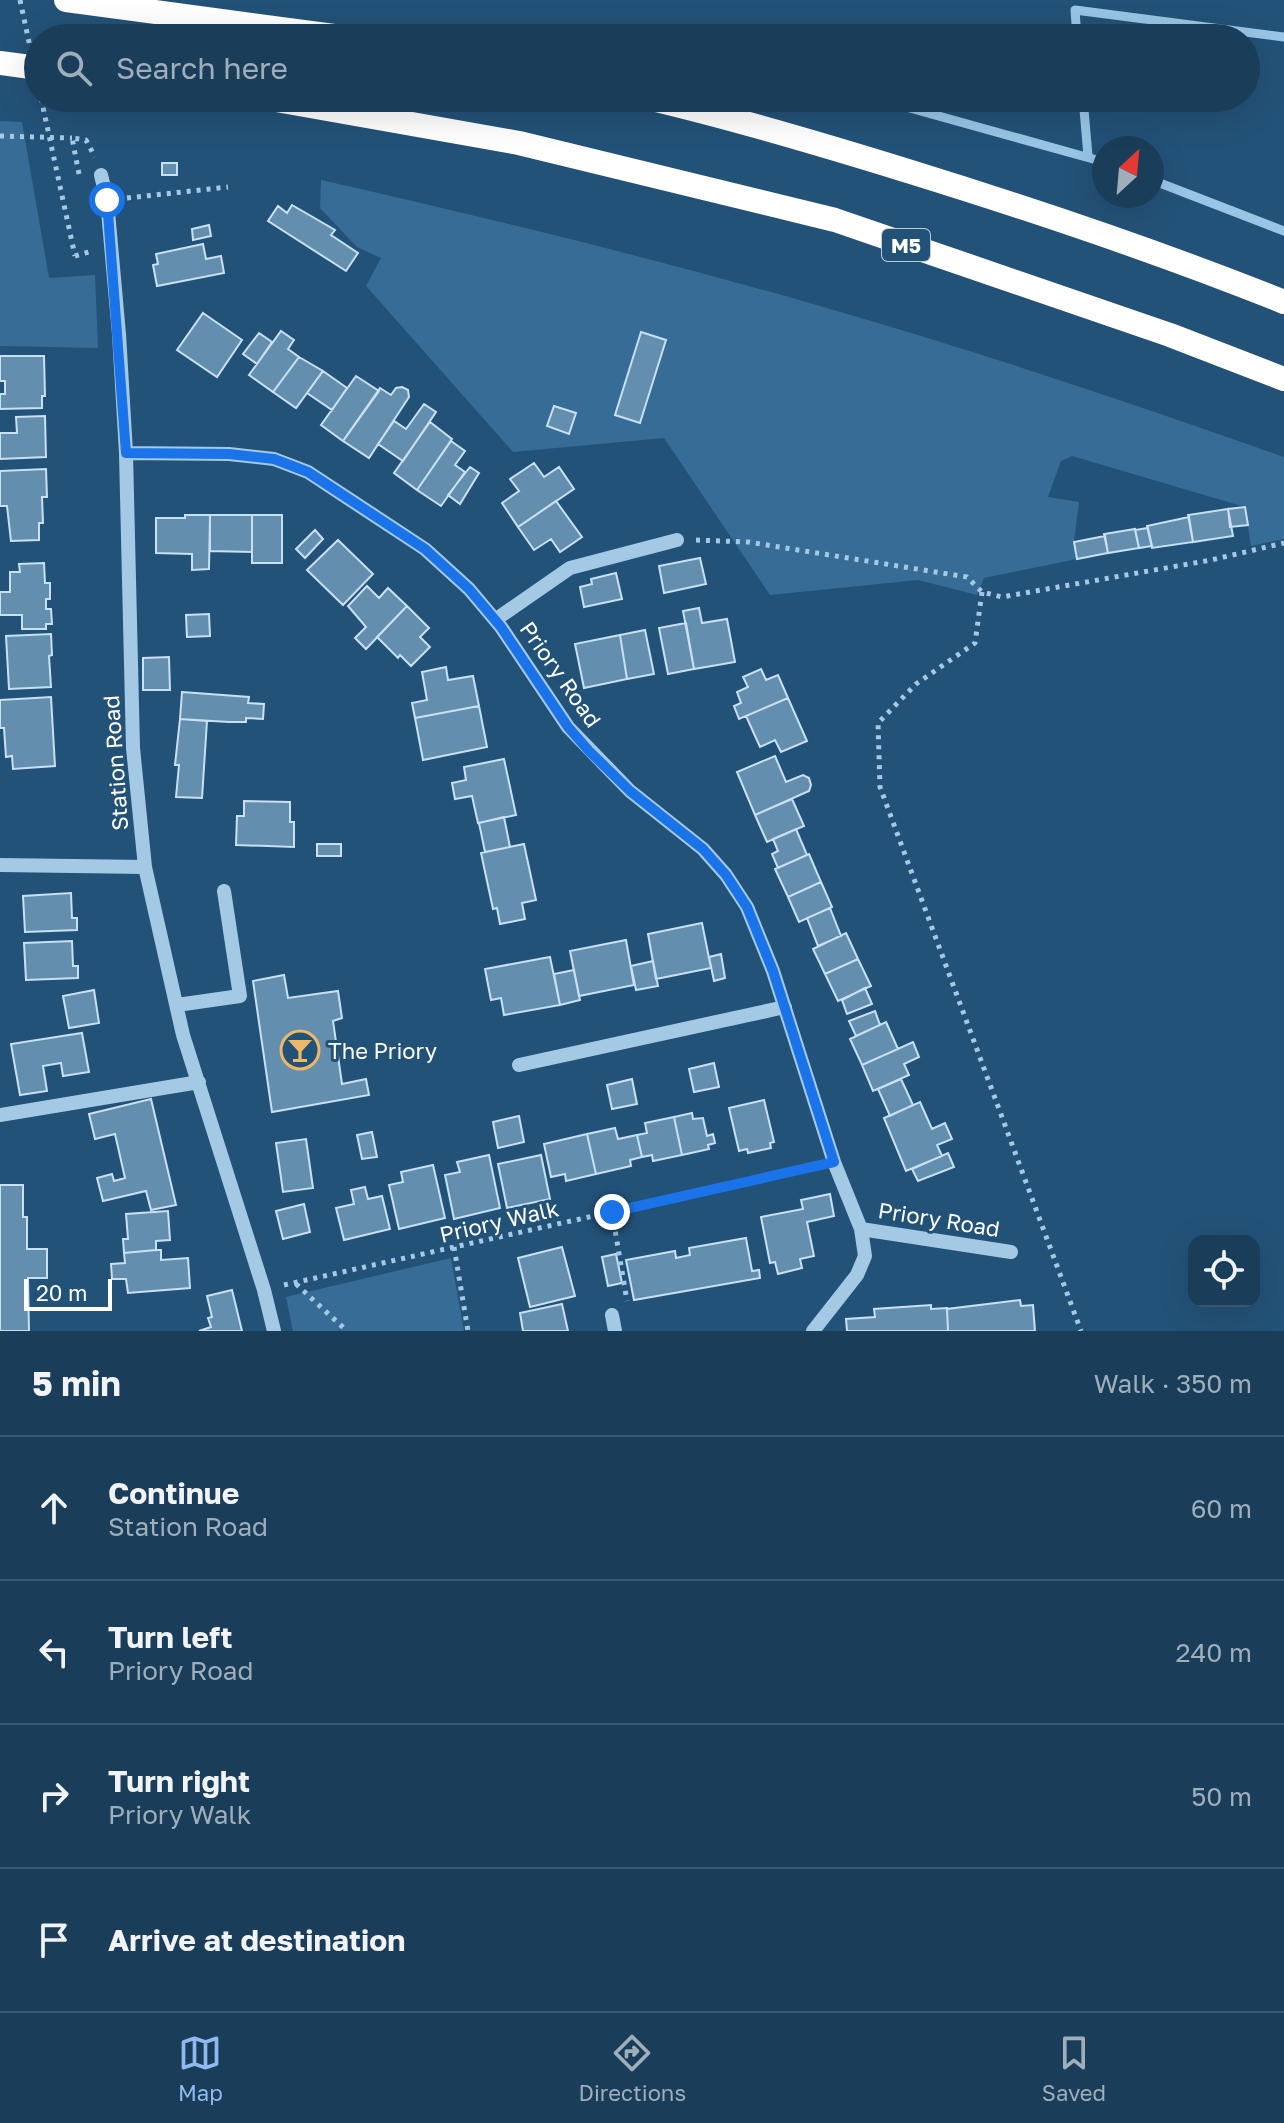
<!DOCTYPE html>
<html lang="en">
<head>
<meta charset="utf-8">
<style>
  body { margin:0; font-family:"Golos Text",sans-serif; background:#274963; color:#f1f3f6 }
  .controls { position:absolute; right:24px; bottom:24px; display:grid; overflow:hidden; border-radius:16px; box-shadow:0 8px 32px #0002 }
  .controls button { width:72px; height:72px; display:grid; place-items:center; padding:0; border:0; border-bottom:2px solid #385770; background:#1a3e5a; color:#f1f3f6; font:40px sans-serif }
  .compass { position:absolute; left:1092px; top:136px; width:72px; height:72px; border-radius:50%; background:#1a3e5a; box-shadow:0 8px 32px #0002; rotate:26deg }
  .scale { position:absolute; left:24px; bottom:20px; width:88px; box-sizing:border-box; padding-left:8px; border:4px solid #fff; border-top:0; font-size:22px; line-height:28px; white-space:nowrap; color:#fff; -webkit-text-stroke:6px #235278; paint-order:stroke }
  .stop { position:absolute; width:24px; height:24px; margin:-18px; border:6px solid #1a73e8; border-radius:50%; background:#fff }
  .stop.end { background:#1a73e8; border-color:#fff; box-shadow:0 2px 8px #0008 }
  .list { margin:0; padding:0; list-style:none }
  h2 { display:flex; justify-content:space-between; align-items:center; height:104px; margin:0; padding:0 32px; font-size:34px }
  h2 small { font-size:26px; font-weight:400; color:#9faebb }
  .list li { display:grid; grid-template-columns:52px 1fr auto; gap:24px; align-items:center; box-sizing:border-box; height:144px; padding:0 32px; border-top:2px solid #385770 }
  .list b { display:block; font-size:30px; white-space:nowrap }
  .list p { margin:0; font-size:26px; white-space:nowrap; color:#9faebb }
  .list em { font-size:26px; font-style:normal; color:#9faebb }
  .icon { flex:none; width:44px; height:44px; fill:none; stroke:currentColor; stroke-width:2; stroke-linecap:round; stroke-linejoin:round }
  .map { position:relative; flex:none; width:1284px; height:1331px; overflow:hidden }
  .search { position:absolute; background:#1a3e5a; box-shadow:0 8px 32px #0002; left:24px; right:24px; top:24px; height:88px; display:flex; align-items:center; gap:20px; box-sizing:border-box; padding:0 28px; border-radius:44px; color:#9faebb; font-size:30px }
  .sheet { height:680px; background:#1a3e5a }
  nav { display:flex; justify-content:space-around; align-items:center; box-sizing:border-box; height:112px; border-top:2px solid #385770; background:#1a3e5a; font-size:22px; color:#9faebb }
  nav a { display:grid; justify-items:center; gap:4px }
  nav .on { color:#90b9f0 }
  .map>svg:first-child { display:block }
  .green { fill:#366c96 }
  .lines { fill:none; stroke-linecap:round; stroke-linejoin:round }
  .stream { stroke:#98c5e5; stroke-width:9 }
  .building { fill:#648eae; stroke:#c7e0f3; stroke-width:2 }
  .path { stroke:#a4c9e4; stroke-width:5; stroke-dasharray:4 6; stroke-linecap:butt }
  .minor { stroke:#a4c9e4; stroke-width:14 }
  .highway { stroke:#fff; stroke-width:24 }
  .path-bridge { stroke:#a4c9e4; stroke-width:5; stroke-dasharray:4 6; stroke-linecap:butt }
  .route { stroke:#1a73e8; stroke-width:10 }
  .labels { text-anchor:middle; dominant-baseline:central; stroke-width:6; stroke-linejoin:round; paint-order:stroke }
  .shield { fill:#235278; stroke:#bdcbd6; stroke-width:2 }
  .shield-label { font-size:20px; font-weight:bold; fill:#fff }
  .street-label { font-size:22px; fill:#fff; stroke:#235278 }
  .poi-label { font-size:22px; fill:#fff; stroke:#235278; text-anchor:start }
</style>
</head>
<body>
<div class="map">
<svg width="1284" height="1331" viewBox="0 0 1284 1331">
  <rect width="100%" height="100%" fill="#235278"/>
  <path class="green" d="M0,121L22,122L49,278L95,275L98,348L0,346Z
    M321,180C492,219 662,260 830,309C983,353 1134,404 1284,457V539L1251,546L1245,507L1072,456L1061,461L1048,497L1079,502L1074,542L1077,559L984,578L977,595L918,580L770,595L664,438L513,452L366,286L381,258L357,247L320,208Z
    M451,1258L464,1331H293L286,1297Z"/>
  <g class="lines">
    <path class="stream" d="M1077,38L1075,10L1284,37
      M874,98L1104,162
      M1083,98L1088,156
      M1152,180L1284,231"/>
  </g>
  <path class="building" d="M162,163H177V175H162Z
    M292,205L335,230L331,235L358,253L346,271L268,221L278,206L287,213Z
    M209,225L211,236L193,240L192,229Z
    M203,244L206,259L221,256L224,273L157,286L153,265L158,264L156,254Z
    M203,313L242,340L217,377L177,350Z
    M281,331L294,340L288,349L299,357L273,392L249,375Z
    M641,332L666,340L640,423L615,415Z
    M259,333L272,342L257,364L243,354Z
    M0,356H44L45,396H42V408L0,409V394H5V381H0Z
    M299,357L323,371L296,408L273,392Z
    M323,371L347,388L332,410L307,393Z
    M356,376L379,391L343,441L321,425Z
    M402,387L408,390L409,397L369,458L343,441L380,388L391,395L396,388Z
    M424,404L436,412L403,461L378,444L394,421L406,429Z
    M554,406L576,413L569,434L547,426Z
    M45,416L46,457L0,459V433H17L16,417Z
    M430,422L452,439L417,490L394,473Z
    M451,441L465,451L455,465L465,472L441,506L417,490Z
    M534,463L544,477L559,467L574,489L518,527L502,503L519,491L510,479Z
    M470,467L479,473L460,504L448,495Z
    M46,469L47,497H42L43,523H39V540L11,541L7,506H0V471Z
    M556,501L582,537L560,552L551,539L534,550L518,527Z
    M1245,507L1248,525L1230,527L1228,509Z
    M1228,509L1233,536L1193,542L1188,515Z
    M185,515H210L209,569L192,570V554L156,553V518H185Z
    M210,515H252V552L210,551Z
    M252,515H282V563H252Z
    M1189,517L1193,542L1152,548L1147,526Z
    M1148,528L1152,546L1139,548L1135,530Z
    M1135,529L1139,548L1108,553L1104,534Z
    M315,530L323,539L305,558L296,549Z
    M1105,536L1108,553L1077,559L1074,542Z
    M338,540L373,574L343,605L307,570Z
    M700,558L706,584L664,593L659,566Z
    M44,563L45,583H50V599H46V609H51L52,624H46V629H22V615H0V592H10V572H20L19,564Z
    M616,573L622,599L584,607L580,587L592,584L591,579Z
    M367,586L379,598L388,588L407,606L366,649L355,638L366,627L348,606Z
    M407,606L429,628L420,637L430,647L411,666L400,655L398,658L377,637Z
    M699,608L702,623L727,619L735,662L694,669L683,611Z
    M209,614L210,636L187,637L186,615Z
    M686,623L694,669L668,674L659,628Z
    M645,630L654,674L627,679L620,635Z
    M51,634L52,655L49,656L51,687L9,689L6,636Z
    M620,635L627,679L584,688L575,644Z
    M169,657L170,690H143V658Z
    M446,667L448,680L473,676L479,706L415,718L412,703L427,700L422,672Z
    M761,669L766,680L778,675L788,698L739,719L734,706L741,703L737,692L748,687L743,677Z
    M182,692L249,697L248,703L264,704L263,719L246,718V722H229L180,719Z
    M51,697L55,766L13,769L12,756L6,757L4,728H0V700Z
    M788,698L807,741L781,752L775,740L760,747L746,716Z
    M479,706L487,747L423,760L415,718Z
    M180,719L207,721L202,798L176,797L179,765H175Z
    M775,756L786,782L803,775L809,778L811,785L809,791L755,815L737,772Z
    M504,759L516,815L478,823L472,796L455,799L452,783L466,780L464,767Z
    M792,799L804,826L767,842L755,815Z
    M244,801L290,802V822H294V847L236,845L237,816H244Z
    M504,817L510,847L485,852L479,823Z
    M796,829L807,855L778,868L772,854L778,851L773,839Z
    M317,844H341V856H317Z
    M524,844L536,900L522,903L525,919L500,924L497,908L493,909L481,853Z
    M809,854L821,882L788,897L775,869Z
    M821,882L832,907L799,922L788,897Z
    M71,893L72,918H77V930L25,932L23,896Z
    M830,908L841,936L818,946L807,918Z
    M702,923L711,968L656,979L648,934Z
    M846,933L858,959L825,974L813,949Z
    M626,940L634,985L579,996L570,951Z
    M72,941L73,966H78V978L26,980L24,943Z
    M721,954L725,978L714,981L709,957Z
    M550,957L560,1005L504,1015L501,998L491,1000L485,969Z
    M858,959L871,986L838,1001L825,974Z
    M653,961L658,986L636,990L631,966Z
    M574,970L580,1000L560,1005L554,974Z
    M284,975L288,998L338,991L342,1018L333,1021L342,1084L366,1079L369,1095L272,1112L253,981Z
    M865,988L872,1004L847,1014L842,1000Z
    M94,990L99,1023L69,1028L63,996Z
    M875,1011L880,1025L856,1036L849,1021Z
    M886,1022L898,1049L862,1065L850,1039Z
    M82,1033L89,1072L63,1076L61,1063L43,1066L47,1091L20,1095L11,1044Z
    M913,1042L919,1057L904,1064L909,1075L873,1091L862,1065Z
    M714,1063L719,1087L694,1092L689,1069Z
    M632,1079L637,1104L612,1109L607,1085Z
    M901,1079L913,1105L890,1116L878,1089Z
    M151,1099L176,1205L151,1210L146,1191L103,1201L97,1178L112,1174L114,1181L125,1178L115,1134L95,1139L89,1114Z
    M764,1100L774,1142L770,1143L771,1148L748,1153L747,1149L739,1151L729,1108Z
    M920,1102L932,1129L945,1123L952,1139L937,1145L942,1156L906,1171L884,1118Z
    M692,1113L693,1119L703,1118L707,1136L713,1134L715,1143L708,1145L709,1149L682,1155L674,1117Z
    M519,1116L524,1142L498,1148L493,1122Z
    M674,1117L682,1155L653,1161L652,1155L642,1157L637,1135L647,1133L645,1123Z
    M615,1128L618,1139L637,1135L642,1157L630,1160L631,1166L596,1174L587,1134Z
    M372,1132L377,1157L362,1159L357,1135Z
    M587,1134L596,1174L566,1181L565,1174L551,1177L544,1144Z
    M306,1139L313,1188L283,1192L276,1143Z
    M948,1153L954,1167L918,1181L912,1169Z
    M489,1155L500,1208L454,1219L445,1175L460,1172L457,1162Z
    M541,1155L550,1199L507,1208L498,1164Z
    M433,1165L445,1218L399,1229L389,1185L403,1182L401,1172Z
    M0,1185H23V1217H27V1249H47V1278H28L29,1331H0Z
    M365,1187L368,1199L382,1196L390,1229L344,1240L336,1208L354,1204L351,1190Z
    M830,1194L834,1216L807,1222L814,1256L800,1259L802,1268L778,1274L775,1262L770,1263L761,1217L803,1209L801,1200Z
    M304,1204L310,1232L283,1239L276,1211Z
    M168,1211L170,1240L156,1241V1250L124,1253L123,1239H128L126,1214Z
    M746,1238L752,1271L759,1270L760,1278L634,1300L626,1260L675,1251L676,1258L690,1255L689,1248Z
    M562,1247L575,1296L530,1307L518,1258Z
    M156,1250H161V1260L188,1258L190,1288L128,1293L126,1279H112L111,1264L125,1263L124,1253Z
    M616,1254L622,1283L608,1286L602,1257Z
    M232,1290L242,1331H199L211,1327L208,1318L212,1317L207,1296Z
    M1020,1300L1021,1306L1033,1305L1035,1331H948L947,1309Z
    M562,1304L568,1331H523L520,1313Z
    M931,1305V1309L947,1308L948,1331H847L846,1319L875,1317L874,1309Z"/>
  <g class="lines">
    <path class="path" d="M0,136L72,138
      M79,174L72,138L86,140L95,157
      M127,198L228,187
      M75,256L92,251
      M696,540L748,542L967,577L982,592L1002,597L1211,560L1284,543
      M982,592L975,643L916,684L878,723L880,787L1081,1331
      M612,1212L627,1301
      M454,1247L468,1331
      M296,1284L347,1331
      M284,1285L813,1167"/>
    <path class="minor" d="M101,175L107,200L119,334L126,453L133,748L145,867L183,1035L264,1290L274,1331
      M126,453L229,454L274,459L308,472L425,549L469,589L501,627L568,727L630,791L703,849L726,875L747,907L773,971L834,1162L861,1229L1011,1252
      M495,620L570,568L677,540
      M0,865L145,867
      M177,1005L240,996L224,891
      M519,1065L785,1007
      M0,1115L199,1082
      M612,1315L615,1331
      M813,1331L857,1275L865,1256L861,1229"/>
    <path class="highway" d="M66,0L349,38
      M0,63L38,68
      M265,98L519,143L835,220L1170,335L1284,379
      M648,98C737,119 824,145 911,172C1037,211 1162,253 1284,302"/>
    <path class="path-bridge" d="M20,0L38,84
      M41,98L75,256"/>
  </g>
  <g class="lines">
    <path class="route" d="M107,200L126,453L229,454L274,459L308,472L425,549L469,589L501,627L568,727L589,751L630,791L703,849L726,875L747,907L773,971L834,1162L612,1212"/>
  </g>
  <defs>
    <g id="bar-ring" transform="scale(2)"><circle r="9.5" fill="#235278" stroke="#efb867" stroke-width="1.5"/><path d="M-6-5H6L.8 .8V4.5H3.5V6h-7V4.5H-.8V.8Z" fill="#efb867"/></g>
  </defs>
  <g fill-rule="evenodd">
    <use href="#bar-ring" x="300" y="1050"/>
  </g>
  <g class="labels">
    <rect class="shield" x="882" y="229" width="48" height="32" rx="6"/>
    <g class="shield-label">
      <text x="906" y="245">M5</text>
    </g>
    <g class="street-label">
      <text transform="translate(561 674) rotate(55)">Priory Road</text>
      <text transform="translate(115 763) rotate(-94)">Station Road</text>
      <text transform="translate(939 1219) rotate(9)">Priory Road</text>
      <text transform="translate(499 1221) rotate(-13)">Priory Walk</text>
    </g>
    <g class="poi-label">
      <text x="328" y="1050">The Priory</text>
    </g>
  </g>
</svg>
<div class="controls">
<button><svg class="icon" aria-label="locate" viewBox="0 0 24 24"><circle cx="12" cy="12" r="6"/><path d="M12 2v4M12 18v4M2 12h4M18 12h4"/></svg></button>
</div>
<svg class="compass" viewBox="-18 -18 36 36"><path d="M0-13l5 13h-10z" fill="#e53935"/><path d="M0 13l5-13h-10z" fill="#9faebb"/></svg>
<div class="scale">20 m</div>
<div class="stop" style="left:107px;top:200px"></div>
<div class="stop end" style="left:612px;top:1212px"></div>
<div class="search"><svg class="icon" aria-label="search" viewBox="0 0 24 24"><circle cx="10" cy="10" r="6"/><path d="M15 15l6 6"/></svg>Search here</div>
</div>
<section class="sheet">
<h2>5 min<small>Walk · 350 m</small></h2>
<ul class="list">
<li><svg class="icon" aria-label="ahead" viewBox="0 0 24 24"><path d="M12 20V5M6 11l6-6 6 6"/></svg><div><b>Continue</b><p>Station Road</p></div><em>60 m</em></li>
<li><svg class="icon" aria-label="left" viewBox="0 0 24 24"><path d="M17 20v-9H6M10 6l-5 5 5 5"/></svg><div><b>Turn left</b><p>Priory Road</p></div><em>240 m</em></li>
<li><svg class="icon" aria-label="right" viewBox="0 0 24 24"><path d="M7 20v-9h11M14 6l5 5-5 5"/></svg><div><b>Turn right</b><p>Priory Walk</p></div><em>50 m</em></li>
<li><svg class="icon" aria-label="arrive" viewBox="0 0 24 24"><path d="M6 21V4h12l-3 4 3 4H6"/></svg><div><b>Arrive at destination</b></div></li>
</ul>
</section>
<nav>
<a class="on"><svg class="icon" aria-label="map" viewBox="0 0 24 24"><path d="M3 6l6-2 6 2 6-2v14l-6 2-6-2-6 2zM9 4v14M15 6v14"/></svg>Map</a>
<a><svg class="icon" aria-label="directions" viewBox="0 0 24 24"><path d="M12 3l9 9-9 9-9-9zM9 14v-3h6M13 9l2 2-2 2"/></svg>Directions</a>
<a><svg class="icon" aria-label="saved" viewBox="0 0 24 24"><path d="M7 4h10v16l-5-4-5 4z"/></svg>Saved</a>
</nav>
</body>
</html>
